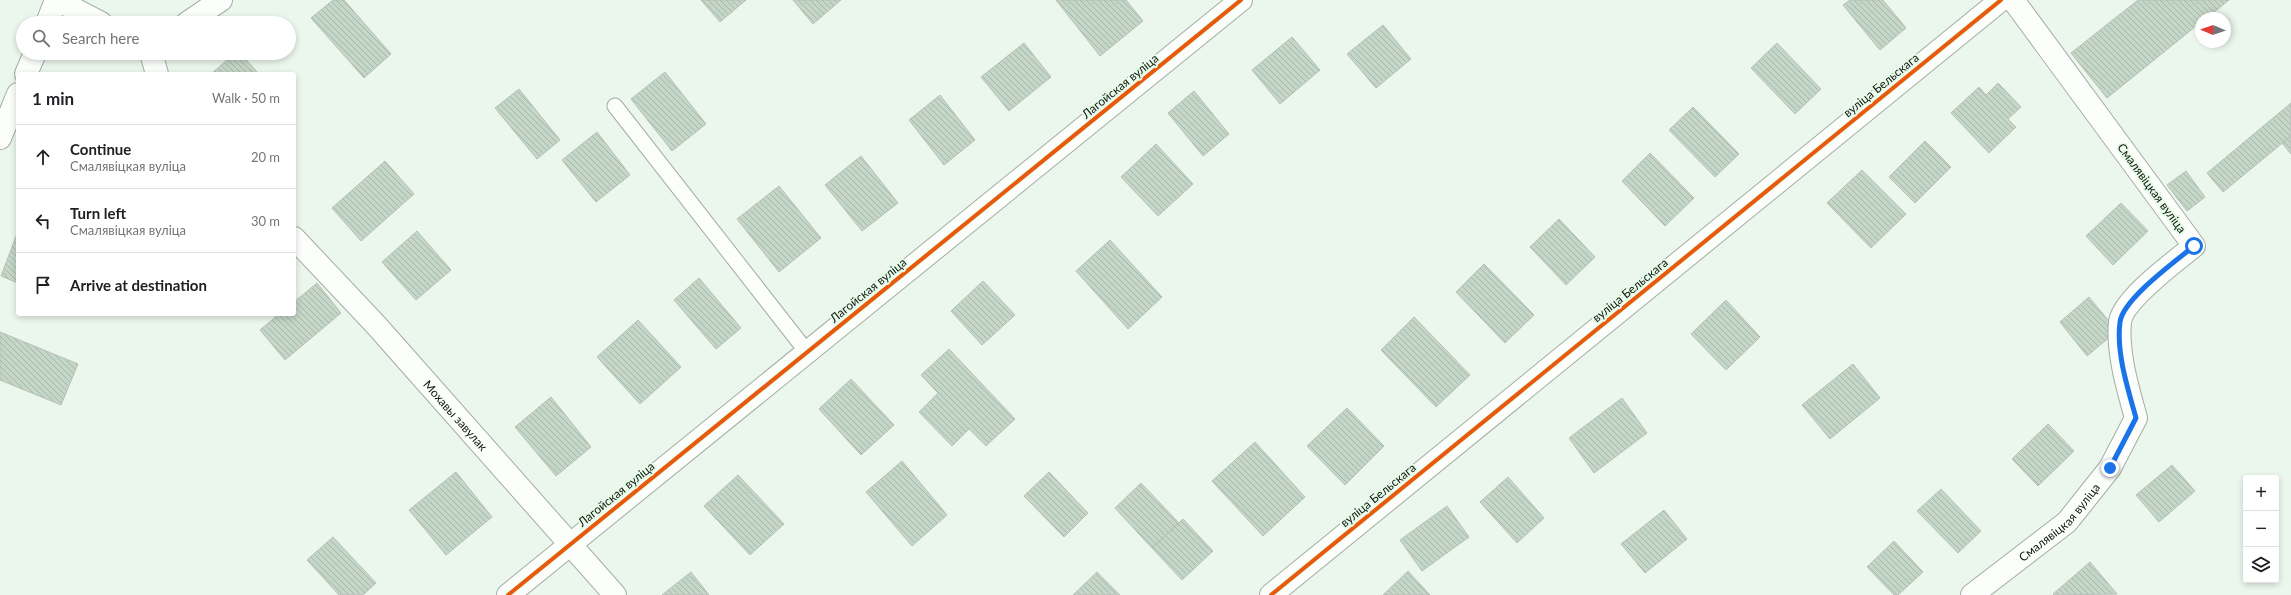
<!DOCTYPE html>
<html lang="en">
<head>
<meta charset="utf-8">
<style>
  body { margin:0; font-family:Lato,sans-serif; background:#f6f6f6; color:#202124 }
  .controls { position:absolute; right:12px; bottom:12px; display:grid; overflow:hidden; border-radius:4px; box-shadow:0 2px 6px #0003 }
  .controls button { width:36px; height:36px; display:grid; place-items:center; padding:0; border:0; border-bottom:1px solid #e0e0e0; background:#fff; color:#202124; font:20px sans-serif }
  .compass { position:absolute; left:2195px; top:12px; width:36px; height:36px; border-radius:50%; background:#fff; box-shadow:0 2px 6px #0003; rotate:272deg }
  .stop { position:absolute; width:12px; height:12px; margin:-9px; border:3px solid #1a73e8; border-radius:50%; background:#fff }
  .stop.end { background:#1a73e8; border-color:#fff; box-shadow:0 1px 4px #0008 }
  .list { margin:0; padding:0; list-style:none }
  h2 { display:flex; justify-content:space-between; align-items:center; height:52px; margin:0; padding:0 16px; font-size:17px }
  h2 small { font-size:13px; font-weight:400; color:#757577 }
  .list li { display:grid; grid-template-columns:26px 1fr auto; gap:12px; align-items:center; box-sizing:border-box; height:64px; padding:0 16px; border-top:1px solid #e0e0e0 }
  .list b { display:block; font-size:15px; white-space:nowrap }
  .list p { margin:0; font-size:13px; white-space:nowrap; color:#757577 }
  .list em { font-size:13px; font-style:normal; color:#757577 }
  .icon { flex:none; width:22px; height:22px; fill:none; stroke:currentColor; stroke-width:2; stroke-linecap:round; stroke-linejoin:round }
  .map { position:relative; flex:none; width:2291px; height:595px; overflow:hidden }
  .search { position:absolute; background:#fff; box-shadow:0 2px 6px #0003; left:16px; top:16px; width:280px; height:44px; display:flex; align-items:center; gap:10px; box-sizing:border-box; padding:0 14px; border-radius:22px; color:#757577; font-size:15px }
  .panel { position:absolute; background:#fff; box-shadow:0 2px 6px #0003; left:16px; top:72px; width:280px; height:244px; border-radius:4px }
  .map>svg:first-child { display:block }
  .building { fill:url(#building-back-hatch); stroke:#b8c0b9 }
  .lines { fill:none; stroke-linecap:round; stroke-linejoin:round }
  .service-casing { stroke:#a5aca5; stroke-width:17 }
  .minor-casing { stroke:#a5aca5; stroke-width:24 }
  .service { stroke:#fcfefc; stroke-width:15 }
  .minor { stroke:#fcfefc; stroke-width:22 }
  .cycleway-casing { stroke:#e7fbe9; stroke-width:6 }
  .cycleway { stroke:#e8590c; stroke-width:4 }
  .route { stroke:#1a73e8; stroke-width:5 }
  .labels { text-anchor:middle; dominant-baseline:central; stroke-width:4; stroke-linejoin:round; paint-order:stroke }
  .street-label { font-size:12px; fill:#0f1610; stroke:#e7fbe9 }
</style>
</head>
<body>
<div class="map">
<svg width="2291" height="595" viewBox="0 0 2291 595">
  <defs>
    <pattern id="building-back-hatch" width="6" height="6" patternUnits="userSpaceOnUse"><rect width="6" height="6" fill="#c4d6c6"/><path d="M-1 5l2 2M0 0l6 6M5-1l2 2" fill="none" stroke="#a7b7a9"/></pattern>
  </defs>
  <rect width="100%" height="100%" fill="#ebf6ec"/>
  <path class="building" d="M333,0H344L391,54L364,78L311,18Z
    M701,0H746L720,22Z
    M793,0H841L813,24Z
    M1056,0H1126L1143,21L1100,56Z
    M1850,0H1883L1906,28L1880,50L1843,5Z
    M2138,0H2229L2207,18H2201V22L2107,98L2071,53Z
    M1383,25L1411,59L1376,88L1347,54Z
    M1292,37L1320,70L1280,104L1252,70Z
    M1024,43L1051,77L1009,111L981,77Z
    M1777,43L1821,89L1795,114L1751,68Z
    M235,53H240L259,74H211Z
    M665,72L706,124L672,151L631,99Z
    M1998,83L2021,107L2008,119L2016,127L1989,153L1951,113L1979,87L1986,95Z
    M519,89L560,140L537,159L495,108Z
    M1194,91L1229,134L1203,156L1168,113Z
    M940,95L975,140L944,165L909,120Z
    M2291,103V136L2223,192L2207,173Z
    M1693,107L1739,154L1715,177L1669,130Z
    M597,132L630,175L596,202L562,160Z
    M2291,136V154L2282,143Z
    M1925,141L1951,167L1915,203L1889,177Z
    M1156,144L1193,184L1158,216L1121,177Z
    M1650,153L1694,198L1665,226L1622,181Z
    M861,156L898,203L862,231L825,185Z
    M385,161L414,194L361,241L332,208Z
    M1862,170L1906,214L1871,248L1827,203Z
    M2186,171L2205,197L2187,211L2167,185Z
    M779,186L821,238L779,272L737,219Z
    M2121,203L2148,231L2113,265L2086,236Z
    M1559,219L1595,257L1566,285L1530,247Z
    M18,231V283L1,276Z
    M417,231L451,270L416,300L382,262Z
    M1110,240L1162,297L1128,329L1076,271Z
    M1484,264L1534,315L1505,343L1456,292Z
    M699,278L741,328L716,349L674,300Z
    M983,281L1015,315L982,345L951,311Z
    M317,283L341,313L285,360L260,330L279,314H294V302Z
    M2089,297L2117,331L2087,356L2060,322Z
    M1726,300L1760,337L1726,370L1691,334Z
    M1414,317L1470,375L1436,407L1381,350Z
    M638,320L681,367L640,404L597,357Z
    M0,332L78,364L61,405L0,380Z
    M949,349L1015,419L986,446L969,429L952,446L919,412L938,393L921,375Z
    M1853,364L1880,398L1830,439L1802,405Z
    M851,379L894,425L861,455L819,409Z
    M551,397L591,447L556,476L515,427Z
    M1622,398L1647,433L1594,473L1569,438Z
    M1347,408L1384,446L1345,485L1307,446Z
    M2048,424L2074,451L2038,486L2012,459Z
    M1255,442L1305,497L1263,536L1212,481Z
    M902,461L947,515L912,546L866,492Z
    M2172,465L2195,491L2159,522L2136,495Z
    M456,472L492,517L446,555L409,510Z
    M1049,472L1088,513L1064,537L1024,496Z
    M738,475L784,524L750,555L704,506Z
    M1508,477L1544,518L1517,543L1480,502Z
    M1141,483L1179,523L1152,548L1115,508Z
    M1941,489L1981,531L1958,553L1917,511Z
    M1447,506L1469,537L1422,571L1400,540Z
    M1664,510L1687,539L1645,573L1621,544Z
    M1183,519L1213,551L1182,580L1152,548Z
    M333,537L376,583L363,595H339L307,560Z
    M1894,541L1923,572L1898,595H1894L1867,567Z
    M2090,562L2117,594L2054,595L2053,594Z
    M1408,571L1430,595H1383Z
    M691,572L709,595H662Z
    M1097,572L1120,595H1073Z"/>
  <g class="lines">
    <g class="service-casing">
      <path id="service" d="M615,106L807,352"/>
    </g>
    <g class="minor-casing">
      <g id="minor">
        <path d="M57,0L101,23"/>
        <path d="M47,23L56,0"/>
        <path d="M187,23L221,0"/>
        <path d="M151,53L157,74"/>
        <path d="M26,74L35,53"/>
        <path d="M0,138L18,94"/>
        <path id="s1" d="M294,238L376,325L615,595"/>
        <path d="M508,595L1241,0"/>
        <path d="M1271,595L2001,0"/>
        <path id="s2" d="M1972,595L2067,522L2110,468L2136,418C2128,389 2117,353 2120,322C2123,299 2176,261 2194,246L2013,0"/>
      </g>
    </g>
    <use href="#service" class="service"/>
    <use href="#minor" class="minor"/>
    <g class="cycleway-casing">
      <path id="cycleway" d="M508,595L1241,0
        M1271,595L2001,0"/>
    </g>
    <use href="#cycleway" class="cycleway"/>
  </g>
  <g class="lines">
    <path class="route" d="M2110,468L2136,418C2128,389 2116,353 2120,322C2123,299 2176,261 2194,246"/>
  </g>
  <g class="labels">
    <g class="street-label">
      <text transform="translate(1881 85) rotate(-39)">вуліца Бельскага</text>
      <text transform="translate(1120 86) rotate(-39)">Лагойская вуліца</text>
      <text transform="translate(2152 188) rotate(54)">Смалявіцкая вуліца</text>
      <text transform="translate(868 290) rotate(-39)">Лагойская вуліца</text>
      <text transform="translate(1630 290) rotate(-39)">вуліца Бельскага</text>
      <text stroke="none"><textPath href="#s1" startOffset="240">Мохавы завулак</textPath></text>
      <text transform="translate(616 494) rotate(-39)">Лагойская вуліца</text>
      <text transform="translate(1378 495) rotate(-39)">вуліца Бельскага</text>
      <text stroke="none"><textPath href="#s2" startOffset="114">Смалявіцкая вуліца</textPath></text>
    </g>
  </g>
</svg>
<div class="controls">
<button>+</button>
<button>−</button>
<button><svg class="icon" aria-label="layers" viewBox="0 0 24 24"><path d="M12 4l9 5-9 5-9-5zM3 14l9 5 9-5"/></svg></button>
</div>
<svg class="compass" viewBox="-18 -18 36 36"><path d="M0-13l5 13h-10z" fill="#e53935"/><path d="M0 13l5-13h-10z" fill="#757577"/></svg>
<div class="stop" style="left:2194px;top:246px"></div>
<div class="stop end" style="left:2110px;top:468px"></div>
<div class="search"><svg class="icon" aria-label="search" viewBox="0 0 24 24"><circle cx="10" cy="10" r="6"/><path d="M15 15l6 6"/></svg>Search here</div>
<section class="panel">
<h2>1 min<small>Walk · 50 m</small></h2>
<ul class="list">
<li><svg class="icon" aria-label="ahead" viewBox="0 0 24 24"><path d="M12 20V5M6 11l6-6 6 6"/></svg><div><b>Continue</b><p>Смалявіцкая вуліца</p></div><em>20 m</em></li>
<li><svg class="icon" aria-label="left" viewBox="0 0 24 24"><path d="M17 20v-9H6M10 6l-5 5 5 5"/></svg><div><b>Turn left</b><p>Смалявіцкая вуліца</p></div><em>30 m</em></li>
<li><svg class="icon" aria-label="arrive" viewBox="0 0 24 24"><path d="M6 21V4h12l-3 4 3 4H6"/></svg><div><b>Arrive at destination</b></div></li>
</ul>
</section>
</div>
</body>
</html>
